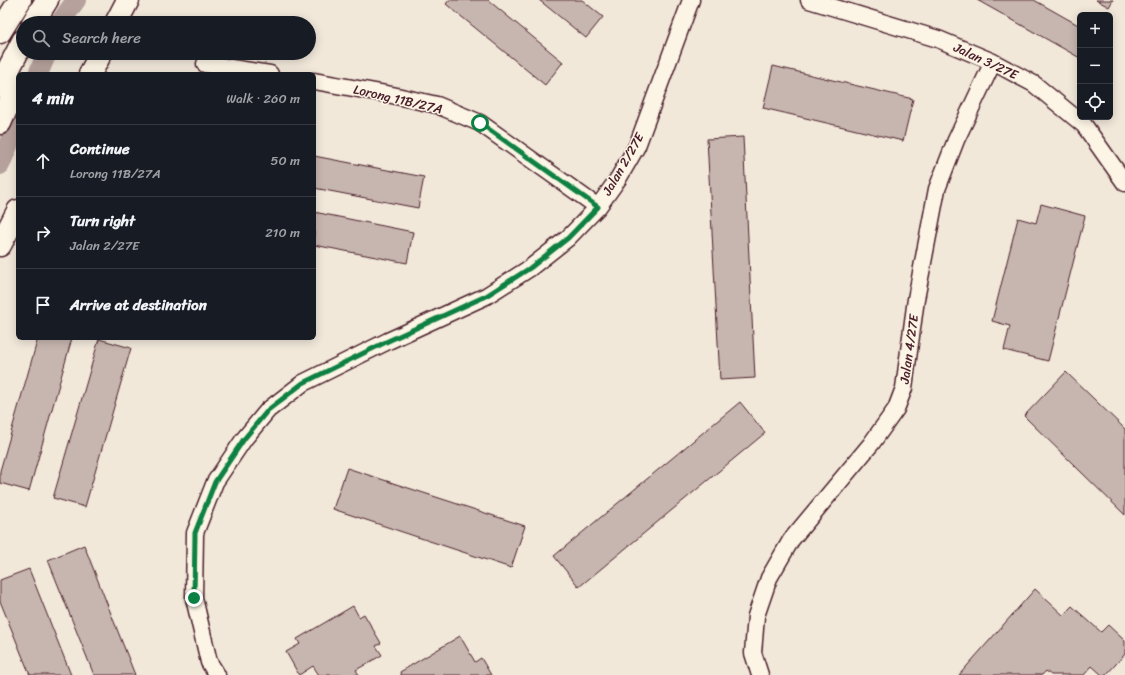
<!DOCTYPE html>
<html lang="en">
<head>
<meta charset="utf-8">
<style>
  body { margin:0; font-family:Sriracha,sans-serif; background:#20242c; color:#f1f3f6 }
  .controls { position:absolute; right:12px; top:12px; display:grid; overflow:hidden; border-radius:6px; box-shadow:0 2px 10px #0003 }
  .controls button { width:36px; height:36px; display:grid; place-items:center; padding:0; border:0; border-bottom:1px solid #363941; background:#171b24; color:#f1f3f6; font:20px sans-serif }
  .stop { position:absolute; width:12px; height:12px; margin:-9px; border:3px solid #0b8043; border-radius:50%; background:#fff }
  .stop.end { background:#0b8043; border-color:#fff; box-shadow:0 1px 4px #0008 }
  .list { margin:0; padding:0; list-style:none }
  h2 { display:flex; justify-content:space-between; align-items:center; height:52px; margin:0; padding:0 16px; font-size:17px }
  h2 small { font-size:13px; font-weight:400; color:#9ea1a6 }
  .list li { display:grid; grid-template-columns:26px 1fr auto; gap:12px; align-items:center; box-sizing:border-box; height:72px; padding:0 16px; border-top:1px solid #363941 }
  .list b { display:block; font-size:15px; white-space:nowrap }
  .list p { margin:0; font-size:13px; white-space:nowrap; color:#9ea1a6 }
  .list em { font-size:13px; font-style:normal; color:#9ea1a6 }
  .icon { flex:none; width:22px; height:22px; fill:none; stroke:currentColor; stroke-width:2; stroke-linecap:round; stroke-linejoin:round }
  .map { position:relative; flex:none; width:1125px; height:675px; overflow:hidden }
  .search { position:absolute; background:#171b24; box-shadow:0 2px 10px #0003; left:16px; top:16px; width:300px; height:44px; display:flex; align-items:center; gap:10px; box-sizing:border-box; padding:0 14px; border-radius:22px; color:#9ea1a6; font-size:15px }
  .panel { position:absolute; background:#171b24; box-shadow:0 2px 10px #0003; left:16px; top:72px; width:300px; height:268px; border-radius:6px }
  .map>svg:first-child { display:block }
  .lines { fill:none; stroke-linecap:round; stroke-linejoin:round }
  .canal { stroke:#b6a19c; stroke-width:20 }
  .building { fill:#c7b6af; stroke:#4a1f2b }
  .minor-casing { stroke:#4a1f2b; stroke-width:19 }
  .motorway-casing { stroke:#4a1f2b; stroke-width:25 }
  .minor { stroke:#fcf5e5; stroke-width:16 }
  .motorway { stroke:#fcf5e5; stroke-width:22 }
  .route { stroke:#0b8043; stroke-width:5 }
  .labels { text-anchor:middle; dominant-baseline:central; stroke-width:3; stroke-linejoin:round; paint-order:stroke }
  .street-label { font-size:13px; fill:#4a1f2b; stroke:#fcf5e5 }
</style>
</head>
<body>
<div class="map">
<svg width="1125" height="675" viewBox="0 0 1125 675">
  <rect width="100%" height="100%" fill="#f1e8da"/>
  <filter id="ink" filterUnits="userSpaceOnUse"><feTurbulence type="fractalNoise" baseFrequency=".025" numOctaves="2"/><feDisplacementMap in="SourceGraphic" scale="8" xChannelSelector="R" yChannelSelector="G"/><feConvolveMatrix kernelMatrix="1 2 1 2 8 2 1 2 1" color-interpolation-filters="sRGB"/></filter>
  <g filter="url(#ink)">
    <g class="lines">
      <path class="canal" d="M60,23L76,0
        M38,74L47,53
        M0,165L18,122"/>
    </g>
    <path class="building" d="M449,0H488L563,62L545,85L446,4Z
      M539,0H582L603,17L586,38Z
      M977,0H1034L1080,26V58Z
      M1096,0H1113L1109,7Z
      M773,66L913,99L903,141L763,108Z
      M743,137L755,378L720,380L707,139Z
      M314,156L424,177L418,208L314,188Z
      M1041,204L1085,216L1048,361L1004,350L1010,326L992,321L1018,218L1036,223Z
      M314,212L413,232L407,263L314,245Z
      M38,338H72L29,491L0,483V471Z
      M99,339L131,348L85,507L53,498Z
      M1066,372L1125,429V515L1024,416Z
      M740,402L765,433L579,587L554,556Z
      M347,468L525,526L511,568L333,509Z
      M84,545L135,675H94L48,560Z
      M29,569L71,675H30L0,601V580Z
      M1035,589L1063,615L1072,606L1101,632L1108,625L1125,641V654L1106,675H1102L1092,666L1084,675H1051L1046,671L1042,675H959Z
      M353,606L359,617L364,614L381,643L376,646L382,655L356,670L359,675H319L313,666L299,675L286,652L300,644L297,639Z
      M460,636L475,662L481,658L491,675H401L400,672Z"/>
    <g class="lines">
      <g class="minor-casing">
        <path id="minor" d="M809,0L938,39L993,62L1034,84L1084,125L1125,183
          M205,64L270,74
          M314,81L392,95L437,105L480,123L598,207
          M217,675L209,662L194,598L195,533L215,482L244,439L268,410L303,383L388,341L486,296L530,268L568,238L598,207L618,179L637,146L691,0
          M760,675L753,653L756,616L769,578L791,540L871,444L896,409L904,388L916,299L937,189L956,140L993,62"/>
      </g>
      <g class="motorway-casing">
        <path id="motorway" d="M33,23L47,0
          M116,23L128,0
          M0,32L20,0
          M90,74L101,53
          M0,86L23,41
          M0,123L18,83
          M0,245L18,211"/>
      </g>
      <use href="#minor" class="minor"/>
      <use href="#motorway" class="motorway"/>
    </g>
  </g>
  <g class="lines" filter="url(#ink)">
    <path class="route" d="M194,598L195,533L215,482L244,439L268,410L303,383L388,341L486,296L530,268L568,238L598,207L480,123"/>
  </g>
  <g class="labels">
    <g class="street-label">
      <text transform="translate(986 61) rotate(25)">Jalan 3/27E</text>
      <text transform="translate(398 99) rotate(13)">Lorong 11B/27A</text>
      <text transform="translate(623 164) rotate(-60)">Jalan 2/27E</text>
      <text transform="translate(909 349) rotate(-82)">Jalan 4/27E</text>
    </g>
  </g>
</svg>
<div class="controls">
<button>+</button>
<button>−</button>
<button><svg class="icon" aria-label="locate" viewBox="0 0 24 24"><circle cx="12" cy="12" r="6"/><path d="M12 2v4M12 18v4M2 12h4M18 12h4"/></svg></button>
</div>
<div class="stop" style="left:480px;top:123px"></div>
<div class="stop end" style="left:194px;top:598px"></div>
<div class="search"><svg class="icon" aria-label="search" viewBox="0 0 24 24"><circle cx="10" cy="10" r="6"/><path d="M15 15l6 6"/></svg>Search here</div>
<section class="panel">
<h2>4 min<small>Walk · 260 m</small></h2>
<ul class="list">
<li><svg class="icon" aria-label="ahead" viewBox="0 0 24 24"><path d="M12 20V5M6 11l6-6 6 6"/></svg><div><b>Continue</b><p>Lorong 11B/27A</p></div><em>50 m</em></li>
<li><svg class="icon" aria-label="right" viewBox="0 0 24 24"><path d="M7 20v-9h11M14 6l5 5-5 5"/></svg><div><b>Turn right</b><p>Jalan 2/27E</p></div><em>210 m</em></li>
<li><svg class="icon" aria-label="arrive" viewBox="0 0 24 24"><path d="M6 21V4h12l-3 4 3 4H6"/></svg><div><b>Arrive at destination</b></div></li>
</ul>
</section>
</div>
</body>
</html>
